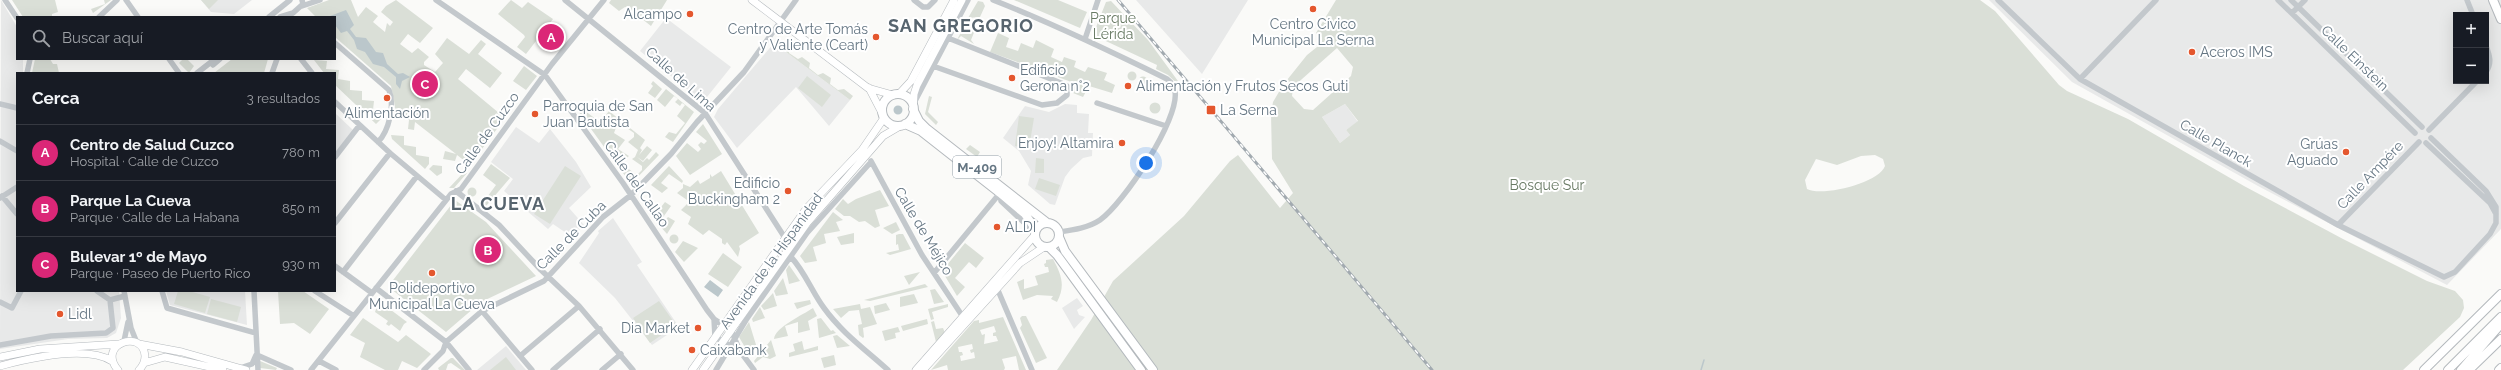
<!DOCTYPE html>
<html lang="es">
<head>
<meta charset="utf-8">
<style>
  body { margin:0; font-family:Raleway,sans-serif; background:#20242c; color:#f1f3f6 }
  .controls { position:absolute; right:12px; top:12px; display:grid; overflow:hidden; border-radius:0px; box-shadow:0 4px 16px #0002 }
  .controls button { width:36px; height:36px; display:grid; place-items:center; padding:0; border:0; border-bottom:1px solid #363941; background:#171b24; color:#f1f3f6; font:20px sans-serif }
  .you { position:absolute; left:1146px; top:163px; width:14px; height:14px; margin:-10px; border:3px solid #fff; border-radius:50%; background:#1a73e8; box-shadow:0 0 0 6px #1a73e833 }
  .badge { display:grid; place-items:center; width:26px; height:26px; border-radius:50%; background:#db2777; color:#fff; font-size:13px; font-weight:700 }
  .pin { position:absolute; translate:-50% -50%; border:2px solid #fff; box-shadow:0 1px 4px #0006 }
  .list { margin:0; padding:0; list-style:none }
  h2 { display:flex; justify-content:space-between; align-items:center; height:52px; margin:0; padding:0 16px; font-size:17px }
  h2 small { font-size:13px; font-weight:400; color:#9ea1a6 }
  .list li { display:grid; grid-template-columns:26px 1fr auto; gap:12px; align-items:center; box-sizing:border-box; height:56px; padding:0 16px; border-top:1px solid #363941 }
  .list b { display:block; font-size:15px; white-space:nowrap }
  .list p { margin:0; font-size:13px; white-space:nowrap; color:#9ea1a6 }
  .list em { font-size:13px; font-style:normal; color:#9ea1a6 }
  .icon { flex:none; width:22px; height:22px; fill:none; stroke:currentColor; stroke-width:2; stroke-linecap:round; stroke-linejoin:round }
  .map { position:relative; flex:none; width:2501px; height:370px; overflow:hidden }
  .search { position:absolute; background:#171b24; box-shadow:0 4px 16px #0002; left:16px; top:16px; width:320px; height:44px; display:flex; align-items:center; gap:10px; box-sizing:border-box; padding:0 14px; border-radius:0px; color:#9ea1a6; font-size:15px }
  .panel { position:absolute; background:#171b24; box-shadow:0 4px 16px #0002; left:16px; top:72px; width:320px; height:220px; border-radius:0px }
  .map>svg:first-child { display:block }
  .built { fill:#e8e9e9; fill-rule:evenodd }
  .green { fill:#dadfd7; fill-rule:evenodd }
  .water { fill:#bbc7cb }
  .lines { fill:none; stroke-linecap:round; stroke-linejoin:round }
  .stream { stroke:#bbc7cb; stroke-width:1.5 }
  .major-casing { stroke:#b5babe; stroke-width:8 }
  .highway-casing { stroke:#b4b9bd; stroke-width:10 }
  .minor { stroke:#c3c8cc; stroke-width:5.5 }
  .major { stroke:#fff; stroke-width:7 }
  .highway { stroke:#fff; stroke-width:8 }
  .rail-casing { stroke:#a2aab0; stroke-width:3 }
  .rail { stroke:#fff; stroke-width:1.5; stroke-dasharray:4.5; stroke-linecap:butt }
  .poi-dot { fill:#e4572e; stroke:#fff; stroke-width:1.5 }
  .labels { text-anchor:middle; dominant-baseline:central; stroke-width:4; stroke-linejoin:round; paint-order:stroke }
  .shield { fill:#fff; stroke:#939fa8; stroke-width:1 }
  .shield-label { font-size:13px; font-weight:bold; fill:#657683 }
  .poi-label { font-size:14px; fill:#657683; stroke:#fff; text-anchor:start }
  .park-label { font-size:14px; fill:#687a64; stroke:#fff }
  .street-label { font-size:14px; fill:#657683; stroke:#fff }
  .district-label { font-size:18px; font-weight:bold; letter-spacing:1px; fill:#57646e; stroke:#fff }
</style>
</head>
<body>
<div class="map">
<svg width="2501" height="370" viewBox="0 0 2501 370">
  <rect width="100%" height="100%" fill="#fafaf8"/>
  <path class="built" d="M1,0L17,27V59H23V73H17V291H119L121,318L116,333L107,338L68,339L0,349Z
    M201,0H252L234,14L211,12Z
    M1136,0H1248L1202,74Z
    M1989,0H2501V229L2447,285L2258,186L2072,82ZM2456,15H2486V81H2456Z
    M666,18L731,67L703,102L640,51Z
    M774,43L850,100L829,126L796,87L737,148L714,117L718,109Z
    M1065,104L1077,105V113L1089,114L1088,133H1093L1092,156L1083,158L1071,169L1065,177L1055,205L1050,204L1028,185L1031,171L1019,151L1003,138L1025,106L1049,112Z
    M1345,104L1358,122L1346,130L1350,135L1340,143L1322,117Z
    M335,113L353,130L335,153Z
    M516,127L539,143L550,129L576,162L591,187L569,208L584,225L572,237L553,224L548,229L504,191L513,179L491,162Z
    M613,218L642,262L637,265L679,327L652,345L615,298L579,263L599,233L598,231Z
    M166,291H245L247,325L170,305Z
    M1077,298L1083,306L1077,310L1079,315L1085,317L1074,329L1062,308Z
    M506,346L526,370H477Z"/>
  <path class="green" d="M12,0H55L58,12L52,14V17H23Z
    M104,0H111L93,13L91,9L105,4Z
    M201,0H218L209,9Z
    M329,0H351L358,17L366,7L378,16L373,22L385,32L387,23L390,26L393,22L381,12L386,6L396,0L433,28L420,43L408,34L400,44L412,53L418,48L429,57L424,62V65L435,72L443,63L435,54L447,38L469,54L481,40L486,44L478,54L502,73L490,88L466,69L458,79L505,118L470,165L457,155L455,161L443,159L445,151L456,154L415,122L414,130L408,129L409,120L404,119L403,113L402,118L393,117L395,106L391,86L335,37V17H316L307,8Z
    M511,0L522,8L528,2L553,19L526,54L517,47L525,37L524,35L498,14Z
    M611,0H667L651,26L628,8L625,7L619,11L609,3Z
    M1014,0H1058L1087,12L1080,28Z
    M1336,0H1980L1995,11L2059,85L2067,91L2128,119L2244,186L2343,239L2427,281L2455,291L2463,300L2464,308L2460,317L2403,370H1057L1091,320L1113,281L1184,216L1230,161L1238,155L1280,208L1293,193L1272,159L1271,114L1273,102L1283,85L1307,55L1322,43V37L1316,33ZM1337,48L1353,67L1351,76L1313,110L1304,109L1292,96L1293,87ZM1345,104L1358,121L1346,130L1350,135L1340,143L1322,117ZM1875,155L1883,159L1885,166C1879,183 1822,197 1807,189L1805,180L1816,159L1837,165L1861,156Z
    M978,1L983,2L985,6L980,17L968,18Z
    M1111,1L1148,40L1186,92L1168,75L1156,69L1157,65L1093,35L1106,2Z
    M967,20L975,30L971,40L974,44L961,36L957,40Z
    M998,33L1009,38L1006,47L1018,51L1021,43L1033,48L1036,40L1054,49L1051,57L1062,62L1064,57L1076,61L1074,67L1085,72L1088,67L1107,73L1104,80L1115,85L1112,93L1089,86L1083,97L1073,93L1074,83L990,52Z
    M777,38L789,47V53L798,59L802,57L810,63L809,68L818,75L823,73L831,78L830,84L838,90L844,89L853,96L850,100L774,43Z
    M35,59H50L53,64H57L59,73H32Z
    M183,59H187L194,66L189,73L179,63Z
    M232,59H268L264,73H214Z
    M314,60L327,61L326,69L339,70L338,79L350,81V90L362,91V100L374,101L373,110L382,111L381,119L376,124L335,85V73H324Z
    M524,66L537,76L526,90L513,81Z
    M1127.5 76a4.5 4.5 0 1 1 9 0a4.5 4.5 0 1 1-9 0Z
    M807,76L831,95L822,107L798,88Z
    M1138.5 81a4.5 4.5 0 1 1 9 0a4.5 4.5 0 1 1-9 0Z
    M653,81L662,89L655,98L648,93L653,86L651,84Z
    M666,89L694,112L673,142L665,137L669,132L676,134L685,123L677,116L685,105L682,103L680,106L675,102L678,99L674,96L665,107L657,100Z
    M929,96L932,97L928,112L938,122L936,125L925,114Z
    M570,100L600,122L609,111L645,140L640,148L642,150L639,155L647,146L652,150L643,161L637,157L643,162L647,158L649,160L656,152L659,155L631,184ZM621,124L634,133V137L628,142L638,150L635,157L632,159L642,166V170L637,175L623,165V161L629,156L618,149L625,140L614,133L617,125Z
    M1149.5 108a5.5 5.5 0 1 1 11 0a5.5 5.5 0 1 1-11 0Z
    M1019,116L1034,118L1029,148L1015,146Z
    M703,124L722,154L690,175L676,156L687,143L698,152L701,149L698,145L701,142L704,144L707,141L696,132Z
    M391,135L404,136V145L416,147V155L429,157V164L425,169L392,139Z
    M970,145L980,152L977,157L966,149Z
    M984,156L995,164L993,168L981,159Z
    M1036,158L1044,159V173H1035Z
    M491,164L510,178L486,206L482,204L496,185L483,175Z
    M433,165L442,166V173L437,176L429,169Z
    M565,166L581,176L550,224L534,214Z
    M669,166L683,181L682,183L669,174L661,183L668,188L662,193L651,185Z
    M465,171L467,173L454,188H449Z
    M721,171L759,233L739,246L740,249L738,257L727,242L725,245L722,243V239L709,230L703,235L688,224L691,217L681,210L687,204V200L677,193L683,188V184L690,187L698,180L700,184L710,178V174L712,177Z
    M1039,178L1060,185L1056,196L1035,189Z
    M467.5 192a4.5 4.5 0 1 1 9 0a4.5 4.5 0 1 1-9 0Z
    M880,190L889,206L875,210L880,226L875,228L865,221L859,222L850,216H844L835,209L843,199L848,204L856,199Z
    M455,200L486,222L536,276L481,302L446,332L391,289L393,287L390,284Z
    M665,202L671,206L659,223L654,216Z
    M833,212L843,220L836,222L840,231L824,234L826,243L813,247L817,261L805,263L800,256Z
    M668,217L675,221L667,234L660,226Z
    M896,222L900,230L892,234L883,228Z
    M854,233V243L841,245L837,237Z
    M899,234H903L911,249L890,255L886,253L899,250L898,244L896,245V235Z
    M669.5 239a4.5 4.5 0 1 1 9 0a4.5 4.5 0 1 1-9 0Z
    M683,241L698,248L684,262L675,252Z
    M965,243L984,258L976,268L969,262L955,278L965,287L957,296L942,271Z
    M723,253L742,267L728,287L708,274Z
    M1053,259C1061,274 1066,285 1057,302L1051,299L1053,296L1037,295L1023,300L1017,282L1024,279V289L1038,285L1035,276L1049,272L1048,267H1045L1044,264L1046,263V260Z
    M789,265L800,281L789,284L786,270Z
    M920,272L909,285L904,276Z
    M783,278L788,294L776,296L774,291Z
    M925,284L928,287L870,301L864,300Z
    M935,289L944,302L934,304L930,290Z
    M178,291H189L210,297L205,313L174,304Z
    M278,291H303L329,309L310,334L294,323L280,324Z
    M773,293L777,306L764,310L761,306Z
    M914,294L918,303L900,307V297Z
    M211,299L241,307L237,322L207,314Z
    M810,300L811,304L797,309L794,303Z
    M379,301L407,322L404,324L400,331L391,324L389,326L386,324L388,321L375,312Z
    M659,301L676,325L650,343L633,318Z
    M886,303L890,310L875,314L874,306Z
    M860,304L861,309L870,307L877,324L863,328L864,337L863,338L859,335L858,325L862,324L859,310L849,311L841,318L833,309Z
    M948,304V307L932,312L934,319L931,320L928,309Z
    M760,307L765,318L753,322L752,319Z
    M813,308L817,316L808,321L810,330L798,333V322L785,326L788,336L774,339C775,327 803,315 813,308Z
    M1022,316H1026L1047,358L1036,363L1020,328L1022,325L1020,318Z
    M1003,317L1026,370H1019L1016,356L1002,359L1005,368L1004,370H948L947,365L931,370L974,321L979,320V323ZM994,326L996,332L993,333V336H996L998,341L984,344L985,334L982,335L980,330ZM972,344L973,349L970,350L971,353L974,352L975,358L961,361L960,356L963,355L962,352H959L958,347Z
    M363,318L398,342L406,335L431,354L417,368L402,361L398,370H385L360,357L365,343L350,335Z
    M821,318L831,331L833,330L836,333L819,338L817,319Z
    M927,319L928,324L903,331L901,326Z
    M934,321L936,329L943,328L945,333L936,342L931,322Z
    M749,322L757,348L750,356L739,337Z
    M898,327L900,332L895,333L896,338L885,341L882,331Z
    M837,335L850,346L837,348L833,336Z
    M771,340L776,356L770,359L763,357L755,363L754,361Z
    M802,341L804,350L818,346V350L789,357V353L795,351L793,344Z
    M834,355L836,365L824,368L821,358Z
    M506,357L516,370H490Z
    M451,358H453L465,370H461L451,363L448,364L446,370H439L438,368Z
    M260,361L277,368L276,370L260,368Z"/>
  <path class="water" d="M346,10L354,25L350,29L356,37L366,38L376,52L383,53L387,64L398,74L403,73L410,77L402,81L400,89L396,84V77L384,67L373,64L365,52L357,49L354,40L347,31L341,33L335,25V17L330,16Z
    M893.5 110a4.5 4.5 0 1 1 9 0a4.5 4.5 0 1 1-9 0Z
    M710,280L723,290L718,297L704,287Z"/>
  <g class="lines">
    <path class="stream" d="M1701,370L1704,360"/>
    <g class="major-casing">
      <path id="major" d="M752,0L868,88L893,95
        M869,88L882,113
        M899,94L911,81L954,0
        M913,109L914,94L917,85L962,0
        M139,344L182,352L246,370
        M0,357L40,349L119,344
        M144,363L165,357L223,370
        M0,366C30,358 86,345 112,361
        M118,370C96,344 143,328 145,356C145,362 143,366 139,370
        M692,370L806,209L862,150L884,118
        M703,370L807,223L883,136L900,126
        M916,370L1035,235
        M923,370L1020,263L1044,247"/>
    </g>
    <g class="highway-casing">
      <path id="highway" d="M2493,0L2501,19
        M882 110a16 16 0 1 1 32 0a16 16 0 1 1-32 0Z
        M913,109L919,121L927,129L1046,222
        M905,124L921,131L1000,193L1025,214L1036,230
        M1035 235a12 12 0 1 1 24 0a12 12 0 1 1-24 0Z
        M1059,237L1065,251L1153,370
        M1049,247L1057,255L1141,370
        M2424,370L2501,294
        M2448,370L2501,317
        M2461,370L2501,324
        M2469,370L2501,339
        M2499,370L2501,368"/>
    </g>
    <path class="minor" d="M5,0L17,18
      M126,0L138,17
      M436,0L545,75L623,183L707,310L714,319L731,330L740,351L754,370
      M565,0L705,113L785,238
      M914,0L923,7H928L935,0
      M993,0C1052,23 1110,51 1167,79C1171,82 1175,86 1175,91C1180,119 1123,204 1100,220C1088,228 1073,230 1059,232
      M1998,0L2080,79L2338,225L2444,277L2455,272L2490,234L2496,223V207L2486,191L2431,138
      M2278,0L2415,133
      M2291,0L2422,127
      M2467,0L2473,15
      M302,6L320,0
      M2292,13L2305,0
      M99,17L117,0
      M269,17L290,0
      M280,17L293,13L303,4L302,0
      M1085,39L1098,0
      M335,43L389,90C395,105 389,131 378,142
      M2486,46C2490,56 2492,63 2486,72
      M169,59L179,73
      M301,59L312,73
      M213,65L220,59
      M933,66L1042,105L1057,103L1067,95V86L1061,83L948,38
      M27,73L30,59
      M197,73L215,59
      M272,73L277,59
      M2080,79L2156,0
      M335,102L390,153L446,200
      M914,103L968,0
      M1097,103L1166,126
      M0,104L17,108
      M2429,130L2477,81
      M0,141L17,151
      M2426,143L2490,203L2496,214
      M335,157L359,126
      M871,161L922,255L963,317
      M456,191L499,225L541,270L579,306L633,370
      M1000,193L1001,201L1033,231
      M2,196L17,214
      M0,198L17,187
      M335,223L390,153
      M2338,225L2419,142
      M791,257C805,272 812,292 824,308C842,333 866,350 888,370
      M335,266L372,293
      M343,272L417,176
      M934,273L1000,193
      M376,288L446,342L469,370
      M997,288L1032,370
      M97,291L110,300L125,296
      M124,291L131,328L137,343
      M162,291L167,308L256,333
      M254,291L258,370
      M315,291L354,316
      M0,302L12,308L21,291
      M482,311L532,370
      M714,319L715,337L734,348
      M124,341L128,322
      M0,345L51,336L106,333L113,328L110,300
      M257,355L291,370
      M520,356L579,306
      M319,361L336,370
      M240,368L252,364L256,355
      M311,370L451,194L461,189L552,64L604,0
      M424,370L443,351L446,342L482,311L544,281L603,217L631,195L671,154L697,122L744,72L796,0
      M553,370L600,329
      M602,370L621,354
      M716,370L746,320L807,233L871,162"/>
    <use href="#major" class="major"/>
    <use href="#highway" class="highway"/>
    <g class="rail-casing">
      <path id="rail" d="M1118,0L1432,370"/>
    </g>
    <use href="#rail" class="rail"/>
  </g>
  <g class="poi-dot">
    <circle cx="1313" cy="9" r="4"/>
    <circle cx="690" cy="14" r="4"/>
    <circle cx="876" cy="37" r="4"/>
    <circle cx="2192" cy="52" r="4"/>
    <circle cx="1012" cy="78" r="4"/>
    <circle cx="1128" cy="86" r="4"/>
    <circle cx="387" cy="98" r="4"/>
    <rect x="1206" y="105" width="10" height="10" rx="2"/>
    <circle cx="535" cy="114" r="4"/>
    <circle cx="1122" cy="143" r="4"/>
    <circle cx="2346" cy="152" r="4"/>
    <circle cx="788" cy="191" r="4"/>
    <circle cx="997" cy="227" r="4"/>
    <circle cx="432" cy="273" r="4"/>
    <circle cx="60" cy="314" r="4"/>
    <circle cx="698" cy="328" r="4"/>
    <circle cx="692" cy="350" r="4"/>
  </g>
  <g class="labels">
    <rect class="shield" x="953" y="156" width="48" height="22" rx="3"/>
    <g class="shield-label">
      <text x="977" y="167">M-409</text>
    </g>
    <g class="poi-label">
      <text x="682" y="14" text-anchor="end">Alcampo</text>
      <text x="1313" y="24" text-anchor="middle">Centro Cívico<tspan x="1313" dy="16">Municipal La Serna</tspan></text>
      <text x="868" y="29" text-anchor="end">Centro de Arte Tomás<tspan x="868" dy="16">y Valiente (Ceart)</tspan></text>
      <text x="2200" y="52">Aceros IMS</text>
      <text x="1020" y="70">Edificio<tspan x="1020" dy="16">Gerona n°2</tspan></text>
      <text x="1136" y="86">Alimentación y Frutos Secos Guti</text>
      <text x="543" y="106">Parroquia de San<tspan x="543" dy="16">Juan Bautista</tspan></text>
      <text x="1220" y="110">La Serna</text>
      <text x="387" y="113" text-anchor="middle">Alimentación</text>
      <text x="1114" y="143" text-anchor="end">Enjoy! Altamira</text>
      <text x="2338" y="144" text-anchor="end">Grúas<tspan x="2338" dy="16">Aguado</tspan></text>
      <text x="780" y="183" text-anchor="end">Edificio<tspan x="780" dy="16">Buckingham 2</tspan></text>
      <text x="1005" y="227">ALDI</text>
      <text x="432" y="288" text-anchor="middle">Polideportivo<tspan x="432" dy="16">Municipal La Cueva</tspan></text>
      <text x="68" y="314">Lidl</text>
      <text x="690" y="328" text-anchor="end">Dia Market</text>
      <text x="700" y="350">Caixabank</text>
    </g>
    <g class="park-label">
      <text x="1113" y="18">Parque<tspan x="1113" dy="16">Lérida</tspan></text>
      <text x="1547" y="185">Bosque Sur</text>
    </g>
    <g class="street-label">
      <text transform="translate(2355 58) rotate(44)">Calle Einstein</text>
      <text transform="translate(681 79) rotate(42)">Calle de Lima</text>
      <text transform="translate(487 133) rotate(-54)">Calle de Cuzco</text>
      <text transform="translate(2216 143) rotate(30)">Calle Planck</text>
      <text transform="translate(2370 175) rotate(-46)">Calle Ampére</text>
      <text transform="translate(637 184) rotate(55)">Calle del Callao</text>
      <text transform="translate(924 231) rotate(59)">Calle de Méjico</text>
      <text transform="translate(571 235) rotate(-45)">Calle de Cuba</text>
      <text transform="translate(771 261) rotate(-54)">Avenida de la Hispanidad</text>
    </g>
    <g class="district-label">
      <text x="961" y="25">SAN GREGORIO</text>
      <text x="498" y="203">LA CUEVA</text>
    </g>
  </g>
</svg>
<div class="controls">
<button>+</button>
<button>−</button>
</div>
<div class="you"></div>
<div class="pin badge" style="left:551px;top:37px">A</div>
<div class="pin badge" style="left:488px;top:250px">B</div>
<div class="pin badge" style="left:425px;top:84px">C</div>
<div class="search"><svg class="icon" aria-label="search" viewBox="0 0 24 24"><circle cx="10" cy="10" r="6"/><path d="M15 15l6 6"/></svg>Buscar aquí</div>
<section class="panel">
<h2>Cerca<small>3 resultados</small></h2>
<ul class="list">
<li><span class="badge">A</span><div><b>Centro de Salud Cuzco</b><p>Hospital · Calle de Cuzco</p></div><em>780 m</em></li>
<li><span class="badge">B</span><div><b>Parque La Cueva</b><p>Parque · Calle de La Habana</p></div><em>850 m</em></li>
<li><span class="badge">C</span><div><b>Bulevar 1º de Mayo</b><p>Parque · Paseo de Puerto Rico</p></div><em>930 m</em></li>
</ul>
</section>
</div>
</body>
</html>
